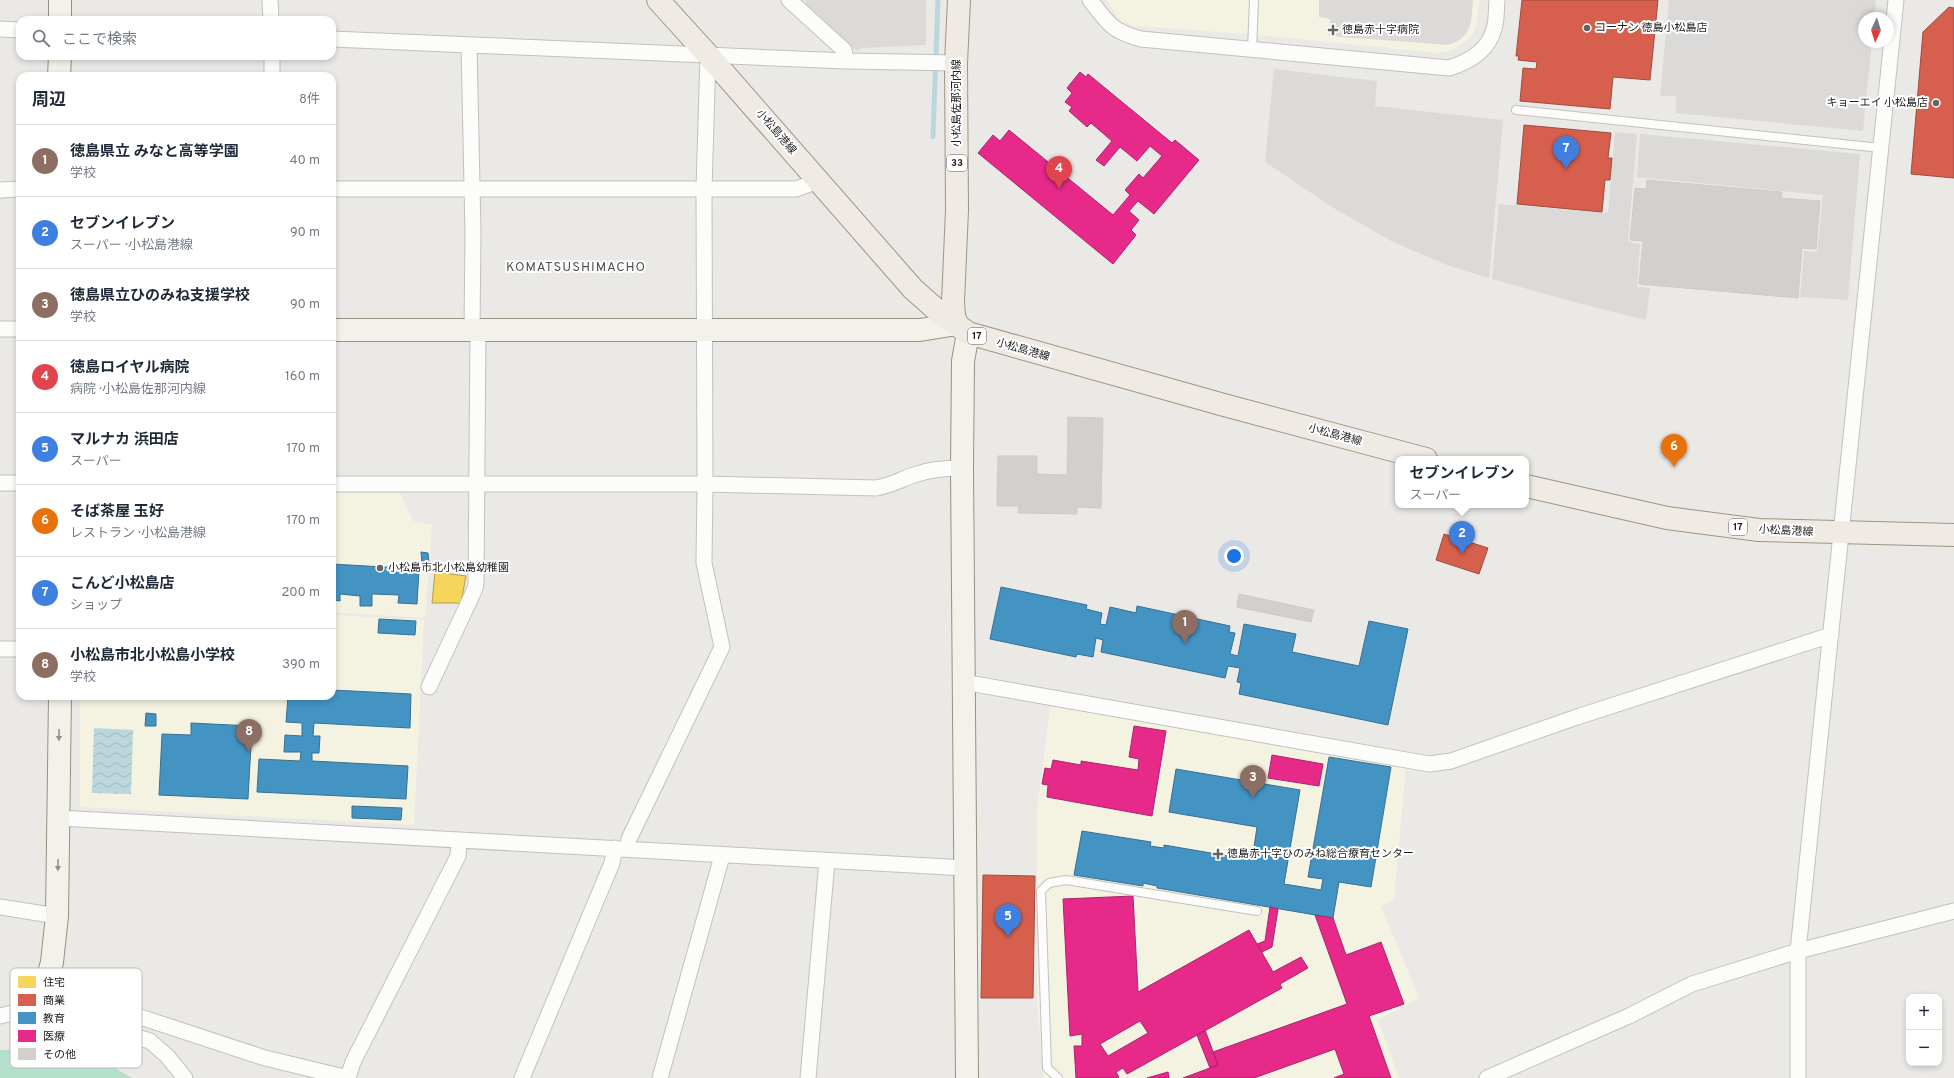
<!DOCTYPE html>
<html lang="ja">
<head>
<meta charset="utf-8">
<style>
  body { margin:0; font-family:Overpass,"Noto Sans JP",sans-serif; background:#f2f2f3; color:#1f2937 }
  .controls { position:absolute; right:12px; bottom:12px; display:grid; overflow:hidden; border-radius:8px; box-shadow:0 2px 6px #0003 }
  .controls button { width:36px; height:36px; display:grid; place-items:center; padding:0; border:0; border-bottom:1px solid #e0e1e3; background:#fff; color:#1f2937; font:20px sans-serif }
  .compass { position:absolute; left:1858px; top:12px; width:36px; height:36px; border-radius:50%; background:#fff; box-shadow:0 2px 6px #0003; rotate:184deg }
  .you { position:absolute; left:1234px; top:556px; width:14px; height:14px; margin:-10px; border:3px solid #fff; border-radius:50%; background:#1a73e8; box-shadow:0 0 0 6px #1a73e833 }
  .badge { display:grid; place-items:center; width:26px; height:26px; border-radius:50%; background:#b45309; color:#fff; font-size:13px; font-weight:700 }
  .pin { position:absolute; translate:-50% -33px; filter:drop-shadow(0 1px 2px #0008) }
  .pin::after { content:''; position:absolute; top:21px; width:14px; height:12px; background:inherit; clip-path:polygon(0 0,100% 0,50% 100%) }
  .popup { position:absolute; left:1395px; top:456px; width:134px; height:52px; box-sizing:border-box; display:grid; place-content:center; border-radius:8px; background:#fff; filter:drop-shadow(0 1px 3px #0005); font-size:13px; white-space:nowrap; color:#747a83 }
  .popup b { font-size:15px; color:#1f2937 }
  .popup::after { content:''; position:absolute; left:50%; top:100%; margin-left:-8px; border:8px solid transparent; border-top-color:#fff }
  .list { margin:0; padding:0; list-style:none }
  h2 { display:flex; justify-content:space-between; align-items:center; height:52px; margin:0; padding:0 16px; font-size:17px }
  h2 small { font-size:13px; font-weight:400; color:#747a83 }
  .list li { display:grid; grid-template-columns:26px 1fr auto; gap:12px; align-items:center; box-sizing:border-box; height:72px; padding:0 16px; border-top:1px solid #e0e1e3 }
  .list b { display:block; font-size:15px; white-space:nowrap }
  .list p { margin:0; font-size:13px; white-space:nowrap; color:#747a83 }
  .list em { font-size:13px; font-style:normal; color:#747a83 }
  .icon { flex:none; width:22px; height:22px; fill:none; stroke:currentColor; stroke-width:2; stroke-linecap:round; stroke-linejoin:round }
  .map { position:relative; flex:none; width:1954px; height:1078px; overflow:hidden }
  .search { position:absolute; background:#fff; box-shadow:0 2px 6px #0003; left:16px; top:16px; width:320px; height:44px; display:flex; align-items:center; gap:10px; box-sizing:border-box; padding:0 14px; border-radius:12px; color:#747a83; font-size:15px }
  .panel { position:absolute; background:#fff; box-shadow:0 2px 6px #0003; left:16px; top:72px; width:320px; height:628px; border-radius:12px }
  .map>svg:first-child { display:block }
  .education { fill:#f4f3e2 }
  .pitch { fill:#b4dfcb }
  .parking { fill:#dbdad9 }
  .water { fill:url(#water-waves) }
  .homes { fill:#f6d55c; stroke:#b59e49 }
  .shops { fill:#d6604d; stroke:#9e4c3f }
  .schools { fill:#4393c3; stroke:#387091 }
  .health { fill:#e7298a; stroke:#aa2569; fill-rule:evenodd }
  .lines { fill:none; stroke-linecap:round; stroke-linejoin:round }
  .stream { stroke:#bbd7dc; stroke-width:5 }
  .building { fill:#d2cfcd; stroke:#cecbc7 }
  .lane-casing { stroke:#c2c1c0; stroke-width:10 }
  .street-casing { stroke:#c2c1c0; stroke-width:17 }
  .secondary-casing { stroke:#929380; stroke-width:24 }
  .primary-casing { stroke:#9f9585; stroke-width:24 }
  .lane { stroke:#fcfcfb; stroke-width:8 }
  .street { stroke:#fcfcfb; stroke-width:15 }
  .secondary { stroke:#f3f2ea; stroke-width:22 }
  .primary { stroke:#efeae4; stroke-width:22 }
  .oneway { fill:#93928e }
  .poi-dot { fill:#656463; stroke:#fff; stroke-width:1.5 }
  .labels { text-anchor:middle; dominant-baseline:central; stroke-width:4; stroke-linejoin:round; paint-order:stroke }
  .shield { fill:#fff; stroke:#616161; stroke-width:1 }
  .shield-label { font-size:10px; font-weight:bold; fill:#1d1d1d }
  .poi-label { font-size:11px; fill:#1d1d1d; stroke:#fff; text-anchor:start }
  .street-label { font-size:11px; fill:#1d1d1d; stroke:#fff }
  .quarter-label { font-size:13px; letter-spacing:1px; fill:#505050; stroke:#fff }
  .key { fill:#fff; stroke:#bbb; stroke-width:1 }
  .key-label { font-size:11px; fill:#1d1d1d }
</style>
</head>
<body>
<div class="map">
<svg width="1954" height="1078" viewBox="0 0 1954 1078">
  <defs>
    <pattern id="water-waves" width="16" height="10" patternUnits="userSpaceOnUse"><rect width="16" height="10" fill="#bbd7dc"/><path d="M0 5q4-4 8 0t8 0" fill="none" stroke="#a0b8bc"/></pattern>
  </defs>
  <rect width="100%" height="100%" fill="#ebe9e6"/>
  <path class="education" d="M1106,0H1480L1477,24L1470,38L1455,49L1437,53L1248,34L1134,26L1121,21Z
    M332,493H400L413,521L432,525L425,618L332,612Z
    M332,615L424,620L414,825L80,807V696H332Z
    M1051,702L1406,765L1394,900L1381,906L1419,998L1378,1020L1399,1078H1044L1037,1001V809Z"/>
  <path class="pitch" d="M52,1049L113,1067L132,1078H0V1050Z"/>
  <path class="parking" d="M805,0H926V45L863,48L857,51L807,5Z
    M1319,0H1473L1471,23L1466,34L1458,41L1449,45L1329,36L1330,19L1319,17Z
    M1669,0H1876L1874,18H1864V42H1872L1863,131L1676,113V96H1660Z
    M1274,69L1377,81L1375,106L1503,120L1489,278L1447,265L1393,242L1332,207L1265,162Z
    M1615,132L1637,134L1628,242L1640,244L1637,287L1650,288L1646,320L1563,299L1492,279L1499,204L1608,213Z
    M1640,134L1860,154L1848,300L1800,297L1804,251L1817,252L1823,195L1637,177Z"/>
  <path class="water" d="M94,728L133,730L131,794L92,793Z"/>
  <path class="homes" d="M435,572L466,576L461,603H432Z"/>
  <path class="shops" d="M1522,0H1658L1650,80L1613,77L1610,109L1520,101L1523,68L1536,69L1537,62L1518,60L1519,56H1516Z
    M1949,7L1954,8V178L1911,174L1923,32Z
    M1524,125L1611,133L1608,158H1612L1610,180H1605L1602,212L1517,204Z
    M1444,534L1488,548L1479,574L1436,560Z
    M983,875L1035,876L1033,998H981Z"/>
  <path class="schools" d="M421,552L428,553L429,563L422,564Z
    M332,564L419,569L417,604L398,603L399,595L372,594V606H360V596L340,594V601L332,600Z
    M1001,587L1087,605L1086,609L1102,613L1100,624L1106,625L1110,607L1136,613L1137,606L1230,626L1229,632L1235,633L1230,654L1238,656L1244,624L1296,634L1292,652L1359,666L1369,621L1408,629L1388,725L1239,694L1241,683L1237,682L1240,668L1228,666L1225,678L1101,652L1103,640L1096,638L1093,657L1077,654L1076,657L990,639Z
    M379,619L416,621L415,635L378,633Z
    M332,690L411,694L410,728L314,723L313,736H320L319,753H312V761L408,766L406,799L257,792L259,759L300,761L301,752H284L285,735L302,736V723L286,722L288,696H332Z
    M146,713L156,714V726H145Z
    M191,723L252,726L248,799L159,795L162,734L191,735Z
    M1329,757L1391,767L1371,887L1339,882L1333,918L1157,888V886L1143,883V886L1074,875L1082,831L1151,842L1150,846L1164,848V845L1252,860L1257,827L1169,812L1176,769L1300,790L1284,884L1321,890L1323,879L1308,877Z
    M352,806L402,808L401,820L352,818Z"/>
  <path class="health" d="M1080,72L1086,77L1088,74L1172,143L1175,140L1199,160L1154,214L1138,201L1129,211L1139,220L1131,230L1136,235L1113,264L978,153L993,135L1000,141L1009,130L1113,215L1130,195L1125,190L1139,174L1143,178L1162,156L1150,146L1137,161L1120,147L1104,166L1096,160L1112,141L1091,123L1087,127L1069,111L1072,107L1065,102L1072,93L1067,88Z
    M1134,726L1166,731L1152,816L1047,797L1048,785L1042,784L1045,768L1051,769L1053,760L1081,765V761L1138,770L1139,759L1129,757Z
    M1272,755L1323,764L1319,786L1268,778Z
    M1133,896L1138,992L1249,930L1273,972L1301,957L1308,968L1280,984L1282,988L1127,1074L1123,1068L1116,1072L1119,1077L1117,1078H1076L1074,1046H1082V1034L1070,1036L1063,899ZM1140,1021L1148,1033L1108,1056L1100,1044Z
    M1270,907L1278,909L1272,947L1262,952L1257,944L1265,941Z
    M1315,915L1333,918L1346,955L1381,942L1404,1004L1369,1016L1391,1078H1334L1344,1074L1335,1049L1254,1078H1183L1218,1065L1213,1052L1347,1004Z
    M1205,1030L1218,1065L1210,1068L1197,1035Z
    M1168,1072L1169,1078H1147Z"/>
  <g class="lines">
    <path class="stream" d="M933,137L938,0"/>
  </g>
  <path class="building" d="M1647,180L1782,192L1781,198L1820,201L1816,249L1802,248L1798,298L1639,284L1643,241L1630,240L1635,188L1646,189Z
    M1068,417L1103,418L1101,508L1077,507V514L1018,513L1019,506H997L998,456H1037V474L1067,475Z
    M1239,594L1314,610L1311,622L1237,607Z"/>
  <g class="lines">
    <g class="lane-casing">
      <path id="lane" d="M1252,50L1254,0
        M1516,110L1881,148
        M1058,1078L1047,1068L1041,891L1049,883L1066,880L1257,911"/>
    </g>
    <g class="street-casing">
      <path id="street" d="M270,0L271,20
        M789,0L844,50L846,61
        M1090,0C1109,24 1111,31 1141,39L1449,68C1469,62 1488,51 1494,29C1497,20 1496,9 1497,0
        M0,29L20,30
        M332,39L846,61L956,63
        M469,45L473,232L472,331
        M272,56V76
        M332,189H796L818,181
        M0,190L20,189
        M0,329H20
        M0,483H20
        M332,484H705L876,488C893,485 901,479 917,474C932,469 946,468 962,468
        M0,649H20
        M963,682L1429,764L1451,761L1577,717L1831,635
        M429,687L474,591L476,584L478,330
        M59,818L966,868
        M627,849L629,839L722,647L704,563L705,484L704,189L708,55
        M0,907L57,916
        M40,1001L55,1012L150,1041L167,1056L185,1078
        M0,1016L29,1009L40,1001L46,986L265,1058L348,1078
        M348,1078L353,1062L458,856L459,840
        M522,1078L612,863L615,848
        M660,1078L722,856
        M808,1078L827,861
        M1487,1078L1629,1016L1692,984L1798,951L1954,911
        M1798,1078V951L1896,0"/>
    </g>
    <g class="secondary-casing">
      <path id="secondary" d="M60,0V20
        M59,76L60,56
        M332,330H920L957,324
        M46,986L52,962L57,916L60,696
        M967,1078L962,468L963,361L968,333"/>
    </g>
    <g class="primary-casing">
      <path id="primary" d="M658,0L708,55L913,289L939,312L968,333L1224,405L1426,459
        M957,324L954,316L953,302L957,210L956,63L959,0
        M1526,486L1667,518L1759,530L1954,535"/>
    </g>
    <use href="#lane" class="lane"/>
    <use href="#street" class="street"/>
    <use href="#secondary" class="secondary"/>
    <use href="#primary" class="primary"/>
  </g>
  <defs><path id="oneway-solid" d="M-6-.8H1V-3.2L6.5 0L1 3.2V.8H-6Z"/></defs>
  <g class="oneway">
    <use href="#oneway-solid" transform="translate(59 735) rotate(90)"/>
    <use href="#oneway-solid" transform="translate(58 865) rotate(91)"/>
  </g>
  <g class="poi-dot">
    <circle cx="1587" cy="28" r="4"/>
    <path d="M1331 24h4v4h4v4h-4v4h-4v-4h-4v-4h4z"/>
    <circle cx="1936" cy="103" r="4"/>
    <circle cx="380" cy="568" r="4"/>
    <path d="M1216 848h4v4h4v4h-4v4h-4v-4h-4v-4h4z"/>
  </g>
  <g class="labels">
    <g class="shield">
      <rect x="947" y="155" width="20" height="16" rx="3"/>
      <rect x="968" y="328" width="18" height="16" rx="3"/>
      <rect x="1729" y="519" width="18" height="16" rx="3"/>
    </g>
    <g class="shield-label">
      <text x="957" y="163">33</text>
      <text x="977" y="336">17</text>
      <text x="1738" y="527">17</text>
    </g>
    <g class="poi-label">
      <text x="1595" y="28">コーナン 徳島小松島店</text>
      <text x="1342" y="30">徳島赤十字病院</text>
      <text x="1928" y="103" text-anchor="end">キョーエイ 小松島店</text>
      <text x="388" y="568">小松島市北小松島幼稚園</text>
      <text x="1227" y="854">徳島赤十字ひのみね総合療育センター</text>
    </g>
    <g class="street-label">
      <text transform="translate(957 103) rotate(-90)">小松島佐那河内線</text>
      <text transform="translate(776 132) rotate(49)">小松島港線</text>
      <text transform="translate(1023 350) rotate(16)">小松島港線</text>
      <text transform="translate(1335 435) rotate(15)">小松島港線</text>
      <text transform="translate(1786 531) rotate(3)">小松島港線</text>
    </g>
    <g class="quarter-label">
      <text x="576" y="268">KOMATSUSHIMACHO</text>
    </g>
  </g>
  <rect x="10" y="968" width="132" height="100" rx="6" class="key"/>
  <rect x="18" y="976" width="18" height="12" fill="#f6d55c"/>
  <rect x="18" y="994" width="18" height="12" fill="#d6604d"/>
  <rect x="18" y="1012" width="18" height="12" fill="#4393c3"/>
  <rect x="18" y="1030" width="18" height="12" fill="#e7298a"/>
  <rect x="18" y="1048" width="18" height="12" fill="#d2cfcd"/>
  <g class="key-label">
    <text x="43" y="986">住宅</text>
    <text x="43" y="1004">商業</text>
    <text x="43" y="1022">教育</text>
    <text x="43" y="1040">医療</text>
    <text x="43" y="1058">その他</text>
  </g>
</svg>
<div class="controls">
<button>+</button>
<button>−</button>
</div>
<svg class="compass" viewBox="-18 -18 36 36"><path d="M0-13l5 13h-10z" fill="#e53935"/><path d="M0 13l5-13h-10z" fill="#747a83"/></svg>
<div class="you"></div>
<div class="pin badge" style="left:1185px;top:643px;background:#8d6e63">1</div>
<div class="pin badge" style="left:1462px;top:554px;background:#3f7fe0">2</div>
<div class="popup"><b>セブンイレブン</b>スーパー</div>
<div class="pin badge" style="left:1253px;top:798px;background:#8d6e63">3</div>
<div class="pin badge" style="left:1059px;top:189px;background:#e0444e">4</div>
<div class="pin badge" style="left:1008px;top:937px;background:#3f7fe0">5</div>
<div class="pin badge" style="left:1674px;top:467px;background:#e8710a">6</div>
<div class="pin badge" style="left:1566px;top:169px;background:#3f7fe0">7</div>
<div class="pin badge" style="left:249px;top:752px;background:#8d6e63">8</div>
<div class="search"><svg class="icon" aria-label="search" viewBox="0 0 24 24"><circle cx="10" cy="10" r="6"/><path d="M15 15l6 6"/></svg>ここで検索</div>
<section class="panel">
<h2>周辺<small>8件</small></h2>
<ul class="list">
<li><span class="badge" style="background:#8d6e63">1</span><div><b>徳島県立 みなと高等学園</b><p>学校</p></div><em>40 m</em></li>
<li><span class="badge" style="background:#3f7fe0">2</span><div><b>セブンイレブン</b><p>スーパー · 小松島港線</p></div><em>90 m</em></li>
<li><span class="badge" style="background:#8d6e63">3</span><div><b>徳島県立ひのみね支援学校</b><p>学校</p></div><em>90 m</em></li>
<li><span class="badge" style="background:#e0444e">4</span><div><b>徳島ロイヤル病院</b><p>病院 · 小松島佐那河内線</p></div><em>160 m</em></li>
<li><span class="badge" style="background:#3f7fe0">5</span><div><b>マルナカ 浜田店</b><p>スーパー</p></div><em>170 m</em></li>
<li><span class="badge" style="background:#e8710a">6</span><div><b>そば茶屋 玉好</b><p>レストラン · 小松島港線</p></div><em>170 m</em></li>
<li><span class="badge" style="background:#3f7fe0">7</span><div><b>こんど小松島店</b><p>ショップ</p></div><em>200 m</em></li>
<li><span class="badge" style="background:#8d6e63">8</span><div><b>小松島市北小松島小学校</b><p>学校</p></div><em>390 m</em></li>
</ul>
</section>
</div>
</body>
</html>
